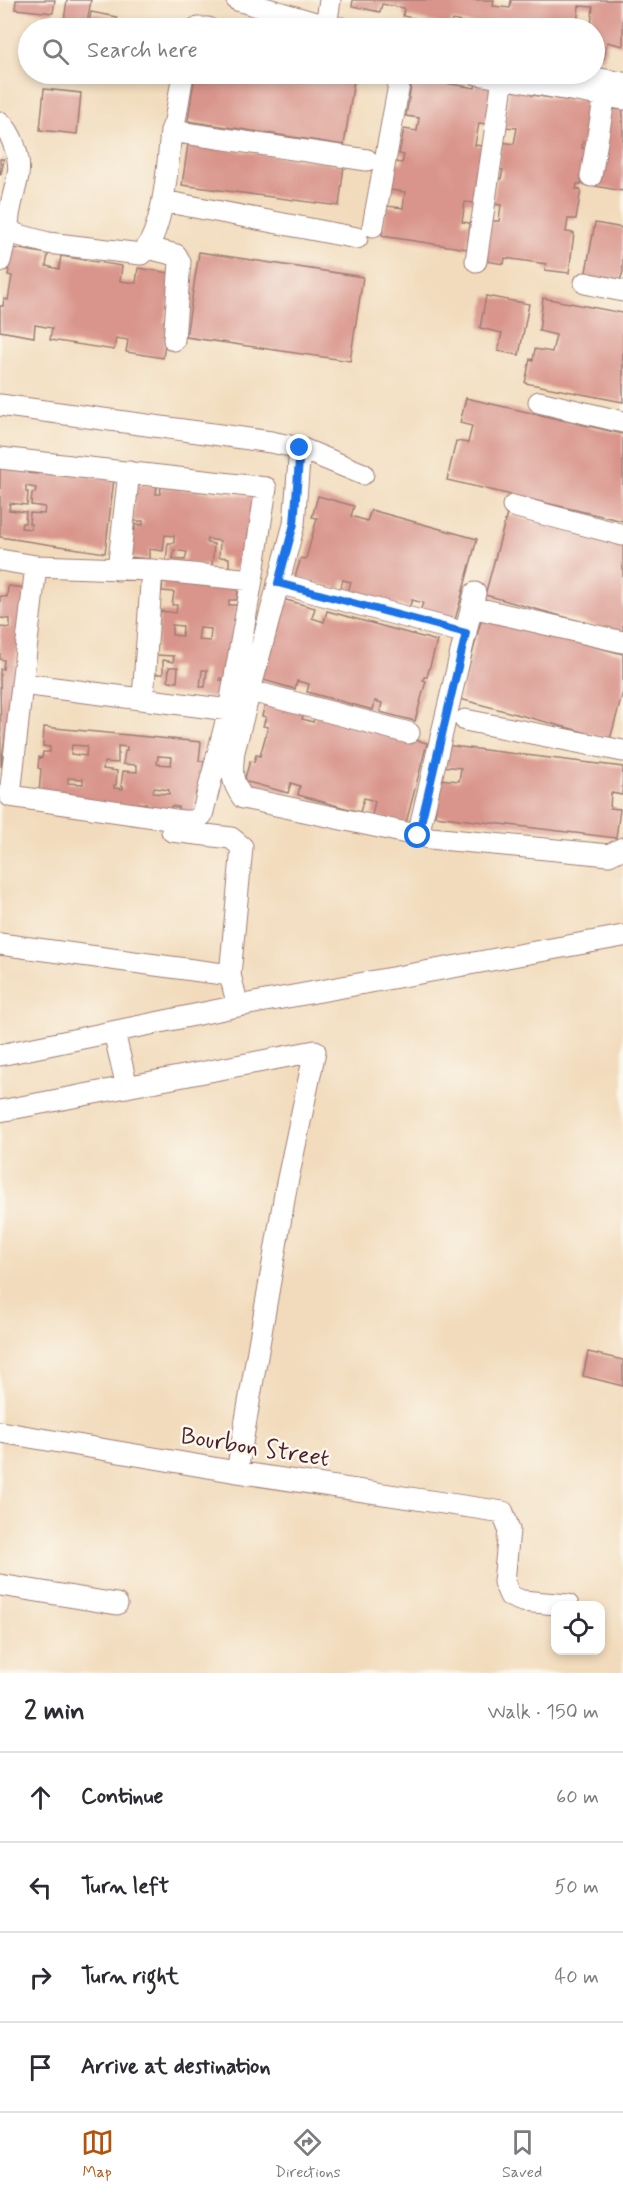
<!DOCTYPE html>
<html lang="en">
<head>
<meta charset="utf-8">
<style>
  body { margin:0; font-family:Mynerve,sans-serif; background:#f2f2f3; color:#2b2b33 }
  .controls { position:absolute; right:18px; bottom:18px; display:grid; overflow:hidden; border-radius:12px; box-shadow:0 3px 9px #0003 }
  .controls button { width:54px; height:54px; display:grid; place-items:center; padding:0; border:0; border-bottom:2px solid #e1e1e2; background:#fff; color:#2b2b33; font:30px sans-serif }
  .stop { position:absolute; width:18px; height:18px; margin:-14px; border:4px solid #1a73e8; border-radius:50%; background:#fff }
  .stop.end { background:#1a73e8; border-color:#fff; box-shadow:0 2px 6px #0008 }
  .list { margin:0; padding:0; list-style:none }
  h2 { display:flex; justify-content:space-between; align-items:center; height:78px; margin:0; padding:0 24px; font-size:26px }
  h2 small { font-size:20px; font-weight:400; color:#7c7c81 }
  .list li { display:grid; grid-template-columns:39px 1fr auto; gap:18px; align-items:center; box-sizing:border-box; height:90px; padding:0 24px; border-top:2px solid #e1e1e2 }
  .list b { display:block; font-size:22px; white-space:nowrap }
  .list em { font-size:20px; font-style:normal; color:#7c7c81 }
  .icon { flex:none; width:33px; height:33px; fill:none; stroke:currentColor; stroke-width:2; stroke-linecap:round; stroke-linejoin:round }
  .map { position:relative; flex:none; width:623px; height:1673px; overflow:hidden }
  .search { position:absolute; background:#fff; box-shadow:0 3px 9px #0003; left:18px; right:18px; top:18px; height:66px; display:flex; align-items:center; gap:15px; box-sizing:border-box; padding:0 21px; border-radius:33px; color:#7c7c81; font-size:22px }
  .sheet { height:438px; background:#fff }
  nav { display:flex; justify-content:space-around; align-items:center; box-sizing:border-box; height:84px; border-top:2px solid #e1e1e2; background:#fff; font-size:16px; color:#7c7c81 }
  nav a { display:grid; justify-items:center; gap:3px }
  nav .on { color:#b45309 }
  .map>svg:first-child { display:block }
  .building { fill:#d9958c; fill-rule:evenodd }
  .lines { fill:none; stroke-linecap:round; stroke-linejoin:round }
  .street-casing { stroke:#9e7d74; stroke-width:23 }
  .street { stroke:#fff; stroke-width:21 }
  .route { stroke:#1a73e8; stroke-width:8 }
  .labels { text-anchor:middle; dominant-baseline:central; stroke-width:5; stroke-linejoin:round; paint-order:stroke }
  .street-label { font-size:24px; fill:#4a1f2b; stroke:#fbf7ec }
</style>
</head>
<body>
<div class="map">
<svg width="623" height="1673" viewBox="0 0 623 1673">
  <rect width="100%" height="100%" fill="#fbf7ec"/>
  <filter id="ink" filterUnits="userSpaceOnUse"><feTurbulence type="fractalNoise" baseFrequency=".0167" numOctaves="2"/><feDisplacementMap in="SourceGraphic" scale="12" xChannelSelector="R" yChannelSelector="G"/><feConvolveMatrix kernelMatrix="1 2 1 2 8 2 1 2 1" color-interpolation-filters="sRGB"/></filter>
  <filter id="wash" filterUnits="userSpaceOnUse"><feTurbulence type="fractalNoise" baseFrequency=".008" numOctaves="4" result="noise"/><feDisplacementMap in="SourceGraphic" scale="24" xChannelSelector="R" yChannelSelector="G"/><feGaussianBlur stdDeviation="1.35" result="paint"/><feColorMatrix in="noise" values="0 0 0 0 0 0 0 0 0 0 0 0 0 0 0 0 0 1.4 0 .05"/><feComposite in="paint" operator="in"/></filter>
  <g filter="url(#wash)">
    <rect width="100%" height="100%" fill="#f2dbbc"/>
    <g id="blocks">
      <path class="building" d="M16,0H55L53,13L15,9Z
        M67,0H91L86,28H63Z
        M353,0H494L493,6L510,8L511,0H623V46L607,42L604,58L594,56V28H544L527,25L526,28H472L473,24L452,20L450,26L403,16L404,8L382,4L380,12L352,6ZM579,6L593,7L591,25L577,23Z
        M91,12L117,17L115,28H88Z
        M195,74H355L344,145L188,121Z
        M413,74L434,77L433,81L475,88L476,83L492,86L486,124L479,123L475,145L483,146L474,203L465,202L462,222L470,223L467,249L382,236L387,206L403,208L405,192L390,190L395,162L402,163L404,155L399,154L404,129L417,131L419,118L406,116Z
        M510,85L532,92L531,95L572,101L594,97L587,142L583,141L582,148L586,149L581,184H577L576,189L581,190L576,219H568L566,232L574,233L569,273L545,270L546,264L505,258L504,264L485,261L491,221H499L501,205L493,204L497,178L501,179L503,170L498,169L502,142L514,144L517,128L504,127Z
        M44,89L81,93L77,134L40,130Z
        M611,105L623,108V191L595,186Z
        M188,144L344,165L339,206L182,185Z
        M0,159H4L1,174H0Z
        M595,223L623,228V272L619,283L585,277Z
        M8,247L48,254L46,266L59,269L61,256L122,266L120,281L136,283L138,268L176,274L164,322L168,323L163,358L126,352L128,340L116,338L114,350L50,340L52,328L35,325L34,337L0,331V306H3L4,299L8,300L12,276L8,275L9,270L4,269Z
        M199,252L363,277L350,361L186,337Z
        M486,296L529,304L519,355L498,351L502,333L480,328Z
        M543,298L623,313V402L525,383L530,359L533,360L535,349L552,352L556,335L539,331Z
        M466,398L623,434V521L447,480L456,441L468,443L472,426L460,423Z
        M0,467H29L28,473L37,474L38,470L114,479L105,553L0,537ZM26,486L36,488L35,493H32L31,505L45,507L44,514L30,513L29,524H31V529L21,528L22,523H25L26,512L9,510L10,503L27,505L28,492H26Z
        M136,484L157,486L156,494H160L161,487L257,497L253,534H248V570L229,568V558L219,557L220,541L207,539V543L214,544L212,566L166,561L168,543H174V536L165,535L163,551L149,549V559L129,557L132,530H135V524L143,525V521H133ZM174,550L187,552L185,560L173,559Z
        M318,496L354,506L351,516L367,521L371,510L477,539L455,620L420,611L423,603L412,600L409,608L348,591L351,582L343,580L340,589L295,577L301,558L306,559L317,518L312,517Z
        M507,514L623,546V633L485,595Z
        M163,578L239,585L237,600H229V605H237L235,620H234L229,679L220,678V680L229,681L227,699L152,691L154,674H163V660L173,662L174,656L156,655L160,611L176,613L177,605H172L174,592L162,591ZM172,625L183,626L182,636L172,635ZM200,628L211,629L210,641L198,640ZM169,667H178L177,682L168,681ZM202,670H207L205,687H200Z
        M8,586L26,588L1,767L0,669H3L4,660L0,659V627L10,628V619L0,618V596L7,597Z
        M279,598L315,608L312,618L324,622L327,611L437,641L427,677H424L423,680L426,681L415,721L380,712L382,703L375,701L373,710L307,692L309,684L297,681L295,689L256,678Z
        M482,617L623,654V692L610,739L460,699Z
        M266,700L305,710L302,719L313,722L316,713L427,743L406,823L372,815L375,801L364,798L360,812L298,795L300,786L291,783L288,793L244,781L250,761L254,762L256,755L260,756L268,727L263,726L266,717L262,716Z
        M44,727L201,742L199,761H204L201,794L196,793L194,813L178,811V807L171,806L170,812L149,810L150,805L140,803V808L39,794L41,769L38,768L39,757L42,758L43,752H50V747L43,746ZM72,745L87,746L86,756L71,754ZM118,746L127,747V751H125L123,764L137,765V772L123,771L121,786H123V789L114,788V785H116L117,771L103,769L104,762L118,763ZM158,756L172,757L171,765L157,764ZM68,778L83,779V784L68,783ZM154,788L169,790V794L153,793Z
        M444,745L623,767L622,795L611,793L610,808L620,809L616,838L435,816L439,779L459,781L461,768L441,766Z
        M588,1352L623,1360V1386L583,1376Z"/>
    </g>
  </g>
  <g filter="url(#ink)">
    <use href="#blocks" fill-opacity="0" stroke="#9e7d74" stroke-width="1.5"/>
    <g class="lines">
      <g class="street-casing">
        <path id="street" d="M237,0L326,26
          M330,0L326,26L341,28
          M198,28H208
          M477,74L623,99
          M573,74L623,83
          M0,122C12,133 21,158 18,175C15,193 8,209 8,227L15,234L48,243L141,254C164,234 168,161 171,131L175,121L183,74
          M171,131L367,160
          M591,176L605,95
          M163,201L357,238
          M373,226L401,74
          M148,248L176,255L180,262L174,340
          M0,261L8,227
          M476,261L503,78
          M585,283L623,291
          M539,402L623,422
          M0,405L271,442L300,448L294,524L234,751C232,772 230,780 243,798L430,838L609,855L623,848
          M300,448L363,474
          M0,458L266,488L252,580L229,710L202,815L194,821H182L10,796L22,684
          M513,506L623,535
          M0,560L36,566L152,570L252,580
          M36,566L22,684L229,710
          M118,570L129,472
          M278,583L466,633
          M472,607L623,642
          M251,691L409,733
          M143,698L152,570
          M465,720L623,751
          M418,835L475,593
          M0,944L230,975L242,847L231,838L172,831
          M230,975L238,1006L623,936
          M114,1032L127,1087
          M0,1055L238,1006
          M0,1111L315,1051L286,1188L237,1472
          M0,1432L237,1472L503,1512L509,1530L504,1582L510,1596L522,1601L568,1605
          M0,1585L117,1604"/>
      </g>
      <use href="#street" class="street"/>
    </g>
  </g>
  <g class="lines" filter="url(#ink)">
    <path class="route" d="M300,448L294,524L278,583L466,633L418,836"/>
  </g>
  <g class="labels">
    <g class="street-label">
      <text transform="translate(255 1448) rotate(9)">Bourbon Street</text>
    </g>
  </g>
</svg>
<div class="controls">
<button><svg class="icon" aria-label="locate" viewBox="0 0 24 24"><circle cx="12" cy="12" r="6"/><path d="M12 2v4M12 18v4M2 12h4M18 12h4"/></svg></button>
</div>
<div class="stop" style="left:418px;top:836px"></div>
<div class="stop end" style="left:300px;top:448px"></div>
<div class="search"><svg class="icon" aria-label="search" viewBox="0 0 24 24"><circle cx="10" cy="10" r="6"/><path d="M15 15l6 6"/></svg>Search here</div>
</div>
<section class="sheet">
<h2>2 min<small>Walk · 150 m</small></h2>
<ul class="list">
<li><svg class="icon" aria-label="ahead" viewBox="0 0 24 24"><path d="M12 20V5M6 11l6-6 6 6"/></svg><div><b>Continue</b></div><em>60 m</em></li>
<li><svg class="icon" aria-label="left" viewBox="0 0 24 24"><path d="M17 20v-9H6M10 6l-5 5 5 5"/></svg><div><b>Turn left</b></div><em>50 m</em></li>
<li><svg class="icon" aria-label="right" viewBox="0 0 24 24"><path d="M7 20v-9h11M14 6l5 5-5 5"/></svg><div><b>Turn right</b></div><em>40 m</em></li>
<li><svg class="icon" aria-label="arrive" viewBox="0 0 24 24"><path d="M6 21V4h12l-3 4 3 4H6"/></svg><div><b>Arrive at destination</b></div></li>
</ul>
</section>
<nav>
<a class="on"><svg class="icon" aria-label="map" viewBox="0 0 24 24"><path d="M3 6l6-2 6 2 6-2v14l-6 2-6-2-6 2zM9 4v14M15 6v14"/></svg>Map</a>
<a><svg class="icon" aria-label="directions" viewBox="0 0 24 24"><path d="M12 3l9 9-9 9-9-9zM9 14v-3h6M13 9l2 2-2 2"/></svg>Directions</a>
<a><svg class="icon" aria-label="saved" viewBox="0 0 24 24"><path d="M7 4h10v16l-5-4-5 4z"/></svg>Saved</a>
</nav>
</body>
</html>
